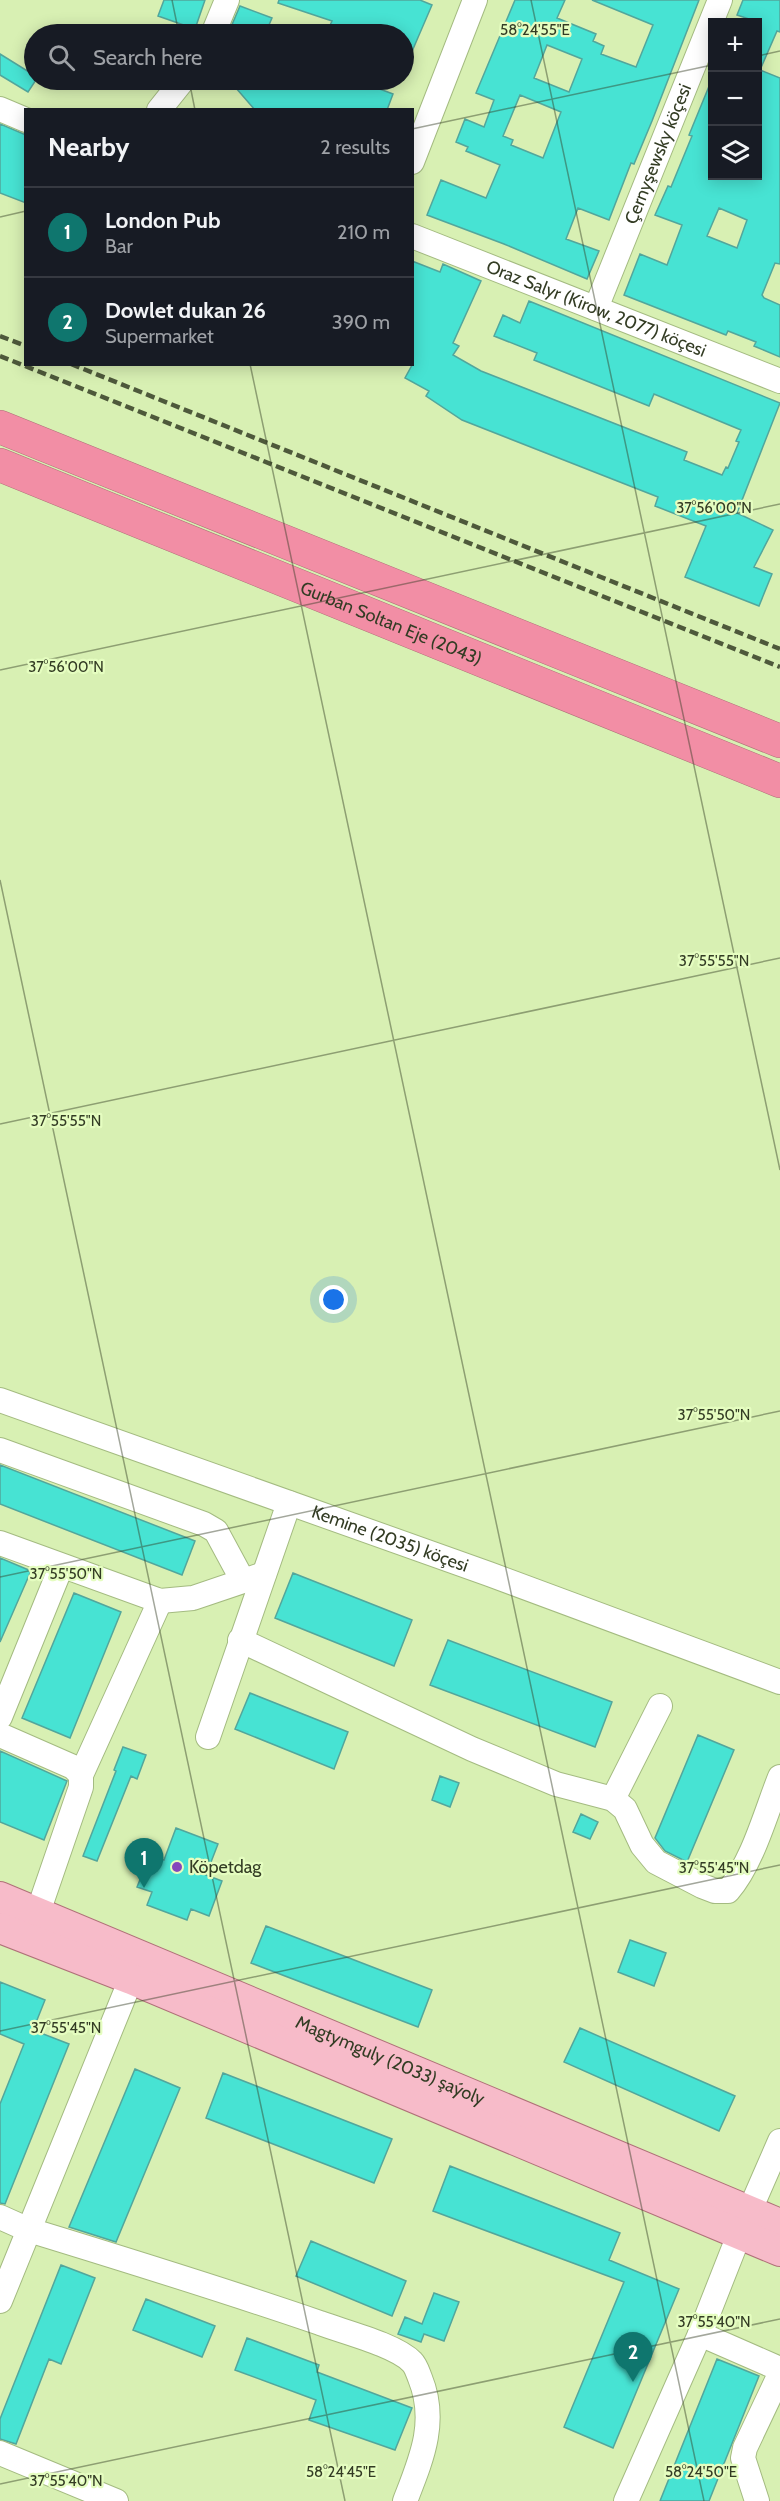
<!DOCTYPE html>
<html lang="en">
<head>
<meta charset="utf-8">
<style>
  body { margin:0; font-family:Cabin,sans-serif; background:#20242c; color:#f1f3f6 }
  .controls { position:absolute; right:18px; top:18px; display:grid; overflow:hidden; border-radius:0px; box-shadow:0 3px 15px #0003 }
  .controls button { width:54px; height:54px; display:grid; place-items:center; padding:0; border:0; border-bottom:2px solid #363941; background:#171b24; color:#f1f3f6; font:30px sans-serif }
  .you { position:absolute; left:334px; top:1300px; width:21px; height:21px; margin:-15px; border:4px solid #fff; border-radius:50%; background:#1a73e8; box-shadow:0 0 0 9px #1a73e833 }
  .badge { display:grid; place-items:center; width:39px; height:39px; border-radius:50%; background:#0f766e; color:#fff; font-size:20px; font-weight:700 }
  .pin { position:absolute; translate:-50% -50px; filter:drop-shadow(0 2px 3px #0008) }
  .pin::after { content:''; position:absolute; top:32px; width:21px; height:18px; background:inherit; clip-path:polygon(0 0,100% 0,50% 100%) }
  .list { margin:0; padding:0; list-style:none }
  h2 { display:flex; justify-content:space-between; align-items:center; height:78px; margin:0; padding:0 24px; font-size:26px }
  h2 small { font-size:20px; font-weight:400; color:#9ea1a6 }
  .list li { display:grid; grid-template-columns:39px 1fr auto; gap:18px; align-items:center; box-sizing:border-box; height:90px; padding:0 24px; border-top:2px solid #363941 }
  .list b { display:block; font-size:22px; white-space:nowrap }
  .list p { margin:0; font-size:20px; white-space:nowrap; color:#9ea1a6 }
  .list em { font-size:20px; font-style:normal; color:#9ea1a6 }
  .icon { flex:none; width:33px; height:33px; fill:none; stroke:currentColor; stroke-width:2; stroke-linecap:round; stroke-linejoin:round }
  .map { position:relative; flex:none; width:780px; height:2501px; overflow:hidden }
  .search { position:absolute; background:#171b24; box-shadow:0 3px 15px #0003; left:24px; top:24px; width:390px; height:66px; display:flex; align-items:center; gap:15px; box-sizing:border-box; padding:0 21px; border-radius:33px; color:#9ea1a6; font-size:22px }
  .panel { position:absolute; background:#171b24; box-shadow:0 3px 15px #0003; left:24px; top:108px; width:390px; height:258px; border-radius:0px }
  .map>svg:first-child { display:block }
  .building { fill:#47e3d3; stroke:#52a69c; stroke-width:1.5; fill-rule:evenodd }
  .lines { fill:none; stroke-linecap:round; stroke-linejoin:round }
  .minor-casing { stroke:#a4bb81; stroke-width:26 }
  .major-casing { stroke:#af7178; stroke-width:32 }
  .highway-casing { stroke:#af7178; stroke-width:34 }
  .minor { stroke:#fff; stroke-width:24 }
  .major { stroke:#f7bbc9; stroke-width:30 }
  .highway { stroke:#f28ea5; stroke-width:33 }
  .rail { stroke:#4e593b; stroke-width:4.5; stroke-dasharray:9 4.5; stroke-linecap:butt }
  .ticks { fill:none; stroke:#333c24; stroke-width:1.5; stroke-opacity:0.45 }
  .poi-dot { fill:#8547bc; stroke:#e5fdc0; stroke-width:2 }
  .labels { text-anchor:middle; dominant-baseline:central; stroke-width:4.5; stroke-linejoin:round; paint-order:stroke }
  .street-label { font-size:18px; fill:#333c24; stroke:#e5fdc0 }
  .poi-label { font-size:18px; fill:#333c24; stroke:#e5fdc0; text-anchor:start }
  .ticks-label { font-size:15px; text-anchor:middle; fill:#333c24; stroke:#e5fdc0; stroke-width:4.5; stroke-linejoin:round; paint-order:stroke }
</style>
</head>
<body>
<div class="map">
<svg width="780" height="2501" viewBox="0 0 780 2501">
  <rect width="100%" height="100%" fill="#d8f0b3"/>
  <path class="building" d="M164,0H205L195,29L158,16Z
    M279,0H420L432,5L404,70V34H326L332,21L278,3Z
    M515,0H565L557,18L596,34L593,41L604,46L601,54L636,67L653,25L592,0H699L652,121L634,164L631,163L609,220L578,208L566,239L599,251L587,279L504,244L427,215L441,180L486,198L500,165L466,151L468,147L456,142L465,119L484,127L494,100L476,93ZM547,45L582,59L569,92L534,78ZM520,95L561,112L543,158L511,145L513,140L503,136Z
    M743,0H780V32L777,31L760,70L780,78V264L775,263L762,295L764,298L780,305V357L754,346L756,342L728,331L726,335L624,295L640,254L667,265L682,225L655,215L668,186L671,187L692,136L689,135L712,79V176H758V22L737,15ZM719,208L747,220L737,248L707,236Z
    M240,6L272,18L265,34H228Z
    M0,54L34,75L36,80L28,92L0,75Z
    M229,80H356L393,94L387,110H255Z
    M0,124L26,135V203L0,193Z
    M412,261L440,272L443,264L481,281L453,343L459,346L453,355L481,371L687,452L684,460L722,475L726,467L728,468L739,442L736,441L741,430L654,394L649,406L534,360L537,353L494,336L503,315L520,323L529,301L780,403L737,513L773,530L754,567L772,574L759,606L685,577L706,526L655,506L658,497L462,420L426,396L429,391L405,378L412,365Z
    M0,1465L195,1541L182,1575L0,1504Z
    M0,1558L31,1571L0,1642Z
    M293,1573L412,1620L394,1666L275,1618Z
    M74,1593L121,1612L70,1738L22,1718Z
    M448,1640L612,1702L595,1747L430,1685Z
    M250,1693L348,1732L334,1769L235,1729Z
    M698,1735L734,1750L687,1862L665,1851L655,1838Z
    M123,1747L146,1755L137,1779L131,1776L97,1861L83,1856L116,1771L114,1770Z
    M0,1751L67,1781L44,1840L0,1822Z
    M440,1776L459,1783L450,1807L432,1800Z
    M581,1814L598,1822L590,1839L573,1832Z
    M176,1828L218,1844L206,1875L222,1881L209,1916L191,1909L187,1920L147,1905L152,1892L137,1887L150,1855L164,1860Z
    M266,1926L432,1990L418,2027L251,1963Z
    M630,1940L666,1953L654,1986L618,1972Z
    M0,1982L45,2000L33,2030L69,2044L5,2204L0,2203V2104L24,2044L0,2034Z
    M580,2028L735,2096L719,2131L564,2062Z
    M135,2069L180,2088L116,2242L69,2227Z
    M223,2073L392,2139L374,2183L206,2118Z
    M450,2166L620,2233L609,2260L679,2289L613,2448L564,2427L624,2282L433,2211Z
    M311,2241L406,2281L392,2316L296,2276Z
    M61,2265L95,2278L61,2364L49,2359L16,2444L0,2439V2419Z
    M434,2293L459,2302L444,2341L424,2334L421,2342L398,2334L405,2317L422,2324Z
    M146,2299L215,2326L202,2357L133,2330Z
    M247,2338L319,2365L317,2372L412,2408L395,2450L309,2420L316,2400L235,2370Z
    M717,2359L759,2376L709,2501H660Z"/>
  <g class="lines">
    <g class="minor-casing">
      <g id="minor">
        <path d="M213,34L227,0"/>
        <path d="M0,109L26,120"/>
        <path d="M159,110L183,80"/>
        <path d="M412,162L475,0"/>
        <path id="s1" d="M412,236L780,381"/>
        <path id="s2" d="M596,308L720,0"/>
        <path id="s3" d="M0,1400L489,1574L780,1682"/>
        <path d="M0,1450L204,1524L216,1531L243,1581"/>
        <path d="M0,1543L160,1601L193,1598L264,1574"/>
        <path d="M240,1640L472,1749L556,1784L613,1799L625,1809L642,1845L656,1862L702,1886L715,1891H728C753,1862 766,1812 780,1777"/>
        <path d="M0,1717L61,1567"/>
        <path d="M0,1735L73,1767L81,1775V1787L38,1912"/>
        <path d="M208,1737L289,1503"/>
        <path d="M81,1775L160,1601"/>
        <path d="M613,1799L660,1706"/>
        <path d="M0,2217L29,2230C127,2260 224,2290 320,2323C344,2332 396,2345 412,2362C416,2366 418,2373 420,2378C438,2422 421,2460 405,2501"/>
        <path d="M0,2301L131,1979"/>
        <path d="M700,2334L780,2369"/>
        <path d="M0,2453L116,2501"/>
        <path d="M626,2501L700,2334L739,2235L780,2141"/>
        <path d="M757,2501L743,2458L745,2448L780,2374"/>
      </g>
    </g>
    <g class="major-casing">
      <g id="major">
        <path id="s4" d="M0,1897L780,2224"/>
        <path d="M0,1928L131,1979L780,2251"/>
      </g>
    </g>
    <g class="highway-casing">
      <g id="highway">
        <path d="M0,427L780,741"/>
        <path id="s5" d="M0,465L780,781"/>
      </g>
    </g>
    <use href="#minor" class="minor"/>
    <use href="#major" class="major"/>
    <use href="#highway" class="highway"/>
    <path class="rail" d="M0,336L26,346
      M0,356L780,667
      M71,364L780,649"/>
  </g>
  <path class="ticks" d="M172,0L179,34M531,0L780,1170M758,56L780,51M189,80L195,110M412,129L712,65M0,217L26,211M250,364L704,2501M0,670L780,504M0,880L345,2501M0,1124L780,958M0,1577L780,1411M0,2031L780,1865M0,2484L780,2319"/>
  <circle class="poi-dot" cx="177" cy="1867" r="6"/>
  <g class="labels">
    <g class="street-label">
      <text stroke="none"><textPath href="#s2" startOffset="166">Çernyşewsky köçesi</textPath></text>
      <text stroke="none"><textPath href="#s1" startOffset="198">Oraz Salyr (Kirow, 2077) köçesi</textPath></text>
      <text stroke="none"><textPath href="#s5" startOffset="422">Gurban Soltan Eje (2043)</textPath></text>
      <text stroke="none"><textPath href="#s3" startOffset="414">Kemine (2035) köçesi</textPath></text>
      <text stroke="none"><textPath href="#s4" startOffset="423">Magtymguly (2033) şaýoly</textPath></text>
    </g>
    <g class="poi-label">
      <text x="189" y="1867">Köpetdag</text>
    </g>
  </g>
  <g class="ticks-label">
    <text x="535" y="35">58°24'55"E</text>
    <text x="714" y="513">37°56'00"N</text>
    <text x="66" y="672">37°56'00"N</text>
    <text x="714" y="966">37°55'55"N</text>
    <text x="66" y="1126">37°55'55"N</text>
    <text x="714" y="1420">37°55'50"N</text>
    <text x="66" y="1579">37°55'50"N</text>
    <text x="714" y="1873">37°55'45"N</text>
    <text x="66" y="2033">37°55'45"N</text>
    <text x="714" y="2327">37°55'40"N</text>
    <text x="341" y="2477">58°24'45"E</text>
    <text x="701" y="2477">58°24'50"E</text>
    <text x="66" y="2486">37°55'40"N</text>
  </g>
</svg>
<div class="controls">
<button>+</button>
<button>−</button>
<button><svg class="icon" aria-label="layers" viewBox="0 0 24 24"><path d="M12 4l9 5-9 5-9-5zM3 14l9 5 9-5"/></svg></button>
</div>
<div class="you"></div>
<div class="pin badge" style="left:144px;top:1888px">1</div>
<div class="pin badge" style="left:633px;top:2382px">2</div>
<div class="search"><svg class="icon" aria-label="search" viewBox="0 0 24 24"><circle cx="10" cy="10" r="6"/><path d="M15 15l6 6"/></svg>Search here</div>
<section class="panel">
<h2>Nearby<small>2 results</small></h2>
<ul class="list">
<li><span class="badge">1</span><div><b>London Pub</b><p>Bar</p></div><em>210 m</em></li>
<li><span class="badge">2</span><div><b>Dowlet dukan 26</b><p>Supermarket</p></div><em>390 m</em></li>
</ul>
</section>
</div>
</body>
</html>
